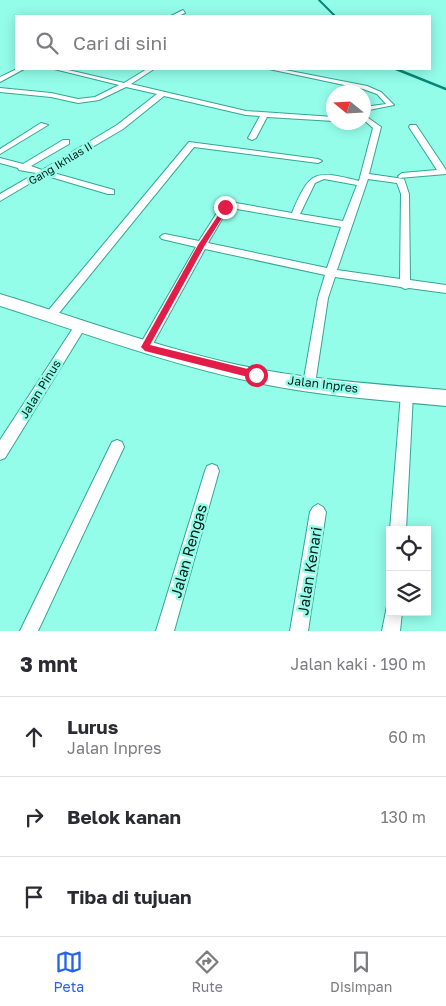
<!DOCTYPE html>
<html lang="id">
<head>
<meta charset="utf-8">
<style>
  body { margin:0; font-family:"Golos Text",sans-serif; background:#f7f7f7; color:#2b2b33 }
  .controls { position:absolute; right:15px; bottom:15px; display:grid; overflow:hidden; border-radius:0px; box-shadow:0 2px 12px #0003 }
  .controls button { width:45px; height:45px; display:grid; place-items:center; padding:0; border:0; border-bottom:1px solid #e1e1e2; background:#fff; color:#2b2b33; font:25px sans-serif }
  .compass { position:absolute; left:326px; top:85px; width:45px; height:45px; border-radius:50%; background:#fff; box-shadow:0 2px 12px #0003; rotate:288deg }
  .stop { position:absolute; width:15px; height:15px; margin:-11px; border:4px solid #e11d48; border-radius:50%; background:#fff }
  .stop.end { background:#e11d48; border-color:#fff; box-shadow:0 1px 5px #0008 }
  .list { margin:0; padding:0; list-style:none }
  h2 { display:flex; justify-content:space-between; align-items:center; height:65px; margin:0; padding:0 20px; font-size:21px }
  h2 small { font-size:16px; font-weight:400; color:#7c7c81 }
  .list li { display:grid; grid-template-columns:32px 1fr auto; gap:15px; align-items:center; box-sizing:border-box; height:80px; padding:0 20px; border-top:1px solid #e1e1e2 }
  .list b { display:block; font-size:19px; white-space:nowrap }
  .list p { margin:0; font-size:16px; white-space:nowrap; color:#7c7c81 }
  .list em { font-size:16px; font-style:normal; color:#7c7c81 }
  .icon { flex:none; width:28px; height:28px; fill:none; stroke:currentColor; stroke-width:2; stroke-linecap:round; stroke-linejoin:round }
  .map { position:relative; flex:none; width:446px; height:631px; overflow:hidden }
  .search { position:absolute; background:#fff; box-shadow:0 2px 12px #0003; left:15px; right:15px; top:15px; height:55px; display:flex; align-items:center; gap:12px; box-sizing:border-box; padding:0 18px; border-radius:0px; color:#7c7c81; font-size:19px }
  .sheet { height:305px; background:#fff }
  nav { display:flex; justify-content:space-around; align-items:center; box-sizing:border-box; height:70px; border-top:1px solid #e1e1e2; background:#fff; font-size:14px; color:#7c7c81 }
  nav a { display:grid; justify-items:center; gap:2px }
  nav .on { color:#2563eb }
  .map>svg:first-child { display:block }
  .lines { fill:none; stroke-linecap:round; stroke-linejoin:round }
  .stream-far1 { stroke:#088777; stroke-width:2 }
  .stream { stroke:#088777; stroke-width:2.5 }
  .street-casing { stroke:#34a594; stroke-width:2 }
  .secondary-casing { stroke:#34a594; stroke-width:2 }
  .street { fill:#fff; fill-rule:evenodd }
  .secondary { fill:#fff; fill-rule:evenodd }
  .route { fill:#e11d48 }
  .labels { text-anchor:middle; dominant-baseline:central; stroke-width:5; stroke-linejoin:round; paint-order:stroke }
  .far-street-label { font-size:11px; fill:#001d18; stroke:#93fdea }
  .street-label { font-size:12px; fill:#001d18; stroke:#93fdea }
  .near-street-label { font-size:15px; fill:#001d18; stroke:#93fdea }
</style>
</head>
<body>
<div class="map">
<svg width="446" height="631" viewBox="0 0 446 631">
  <rect width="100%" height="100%" fill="#93fdea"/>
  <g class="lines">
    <path class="stream-far1" d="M319,0L335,16
      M396,69L399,70"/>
    <path class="stream" d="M396,69L446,89"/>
    <g class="street-casing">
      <path id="street" d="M183,10L185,13L178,16H171Z
        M17,69H24L0,82V77Z
        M54,69H64L124,83L147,69H154L131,84L246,111L334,117V121L267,117L256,138L252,140L248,138L260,116L246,115L164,96L123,129L50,172L114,190V194H108L44,175L0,201V194L36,173L19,170L18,168L0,163V158L23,164L63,140H69V144L31,166L42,170L117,125L157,94L126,87L99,100L78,103L51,97L0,92V88L51,93L78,99L95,97L119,85Z
        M269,69H280L367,86L381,92L394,105L364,111V107L386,104L377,94L363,89Z
        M364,115L381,127L369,174L404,179L409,194L410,280L446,285V293L409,288L405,289L401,287L335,277L328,298L315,384L313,388L309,390L305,388L303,384L318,298L325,275L205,249L149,351L145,352L141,351L139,347L141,343L196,247L162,239L160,237L162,235L165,234L199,241L222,205L230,202L292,213C310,170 315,170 359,181L373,128L364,120ZM324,179L357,185L343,221L300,214L315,183ZM368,179L397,183L401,194L400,279L337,270ZM231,208L341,227L327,268L208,243L228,209Z
        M41,123L48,125L0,154V149Z
        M410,125H416L446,170V174L399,178L398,176L402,173L437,170L409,127Z
        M189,142L318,159L322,161L318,163L194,147L55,318H47L45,315L47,312Z
        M81,320L85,322L87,325L85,328L5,458L0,460V440L77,322Z
        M407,388L412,390L413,394L406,530H390L401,394L402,390Z
        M117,440L122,442L124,447L38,631H20L112,442Z
        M212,464L217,466L219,471L174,631H156L205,471L207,466Z
        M318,504L323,507L326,512L308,631H290L310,512L313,507Z
        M390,605V612H402L400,631H382L387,606Z"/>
    </g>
    <g class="secondary-casing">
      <path id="secondary" d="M0,294C75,317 149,344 225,362C297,379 372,384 446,390V406C383,400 320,396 258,383C170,365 85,333 0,306Z"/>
    </g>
    <use href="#street" class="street"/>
    <use href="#secondary" class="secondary"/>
  </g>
  <path class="route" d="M225,205L229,207L205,245L150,345L256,371L261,375L256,379L145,351L141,347L198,245Z"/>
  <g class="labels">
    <g class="far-street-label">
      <text transform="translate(60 163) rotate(-31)">Gang Ikhlas II</text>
    </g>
    <g class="street-label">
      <text transform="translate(323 384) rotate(7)">Jalan Inpres</text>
      <text transform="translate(40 389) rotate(-58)">Jalan Pinus</text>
    </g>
    <g class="near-street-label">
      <text transform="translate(188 551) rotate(-74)">Jalan Rengas</text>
      <text transform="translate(309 571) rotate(-81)">Jalan Kenari</text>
    </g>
  </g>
</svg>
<div class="controls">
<button><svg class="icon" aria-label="locate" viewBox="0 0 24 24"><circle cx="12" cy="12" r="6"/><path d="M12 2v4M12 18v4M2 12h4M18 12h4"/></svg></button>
<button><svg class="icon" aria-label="layers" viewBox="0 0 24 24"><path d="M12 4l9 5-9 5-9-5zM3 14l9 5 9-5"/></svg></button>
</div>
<svg class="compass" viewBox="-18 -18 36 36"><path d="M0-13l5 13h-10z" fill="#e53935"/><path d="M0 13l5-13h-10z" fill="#7c7c81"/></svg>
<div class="stop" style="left:256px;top:375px"></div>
<div class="stop end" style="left:225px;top:207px"></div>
<div class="search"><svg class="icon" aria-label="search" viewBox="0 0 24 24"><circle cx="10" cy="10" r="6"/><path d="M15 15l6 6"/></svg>Cari di sini</div>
</div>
<section class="sheet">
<h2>3 mnt<small>Jalan kaki · 190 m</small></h2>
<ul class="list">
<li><svg class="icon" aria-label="ahead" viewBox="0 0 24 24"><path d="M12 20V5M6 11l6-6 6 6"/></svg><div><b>Lurus</b><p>Jalan Inpres</p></div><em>60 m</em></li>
<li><svg class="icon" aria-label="right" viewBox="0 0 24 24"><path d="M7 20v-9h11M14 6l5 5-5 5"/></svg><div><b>Belok kanan</b></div><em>130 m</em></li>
<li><svg class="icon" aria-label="arrive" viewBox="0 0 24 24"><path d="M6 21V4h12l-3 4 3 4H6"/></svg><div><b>Tiba di tujuan</b></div></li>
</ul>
</section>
<nav>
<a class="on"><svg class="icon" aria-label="map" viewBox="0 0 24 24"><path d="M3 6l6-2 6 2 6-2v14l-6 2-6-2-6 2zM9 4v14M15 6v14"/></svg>Peta</a>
<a><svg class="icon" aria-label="directions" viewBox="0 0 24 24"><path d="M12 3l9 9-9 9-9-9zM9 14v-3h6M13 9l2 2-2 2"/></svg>Rute</a>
<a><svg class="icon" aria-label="saved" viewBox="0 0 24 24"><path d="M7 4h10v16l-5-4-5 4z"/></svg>Disimpan</a>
</nav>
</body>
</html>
